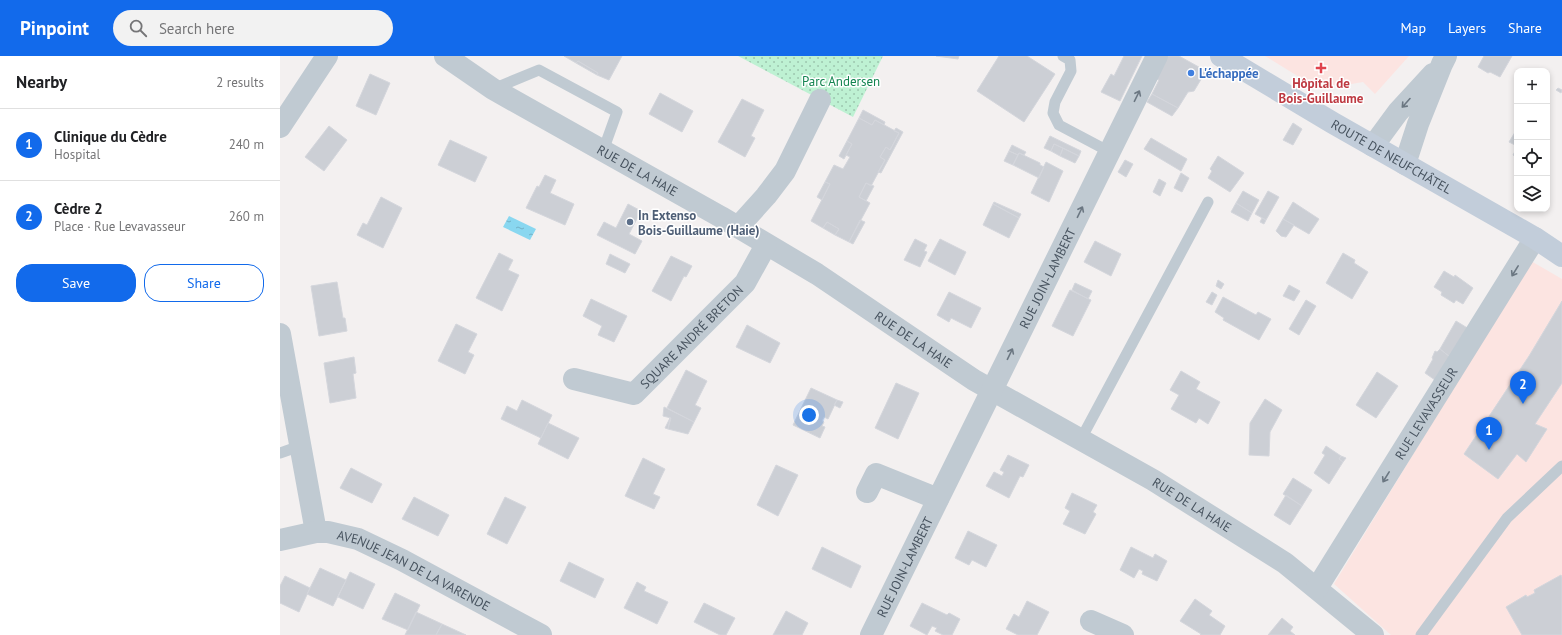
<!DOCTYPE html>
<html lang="en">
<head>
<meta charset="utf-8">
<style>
  body { margin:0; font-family:"PT Sans",sans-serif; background:#f2f2f2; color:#202124 }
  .controls { position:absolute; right:12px; top:12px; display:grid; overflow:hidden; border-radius:8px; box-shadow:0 2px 6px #0003 }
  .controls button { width:36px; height:36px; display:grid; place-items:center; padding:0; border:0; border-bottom:1px solid #e0e0e0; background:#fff; color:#202124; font:20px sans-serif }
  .you { position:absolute; left:529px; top:359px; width:14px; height:14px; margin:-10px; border:3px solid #fff; border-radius:50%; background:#1a73e8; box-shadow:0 0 0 6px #1a73e833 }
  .badge { display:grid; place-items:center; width:26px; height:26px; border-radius:50%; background:#126aeb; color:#fff; font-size:13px; font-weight:700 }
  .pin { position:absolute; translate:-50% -33px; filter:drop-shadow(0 1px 2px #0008) }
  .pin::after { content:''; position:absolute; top:21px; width:14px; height:12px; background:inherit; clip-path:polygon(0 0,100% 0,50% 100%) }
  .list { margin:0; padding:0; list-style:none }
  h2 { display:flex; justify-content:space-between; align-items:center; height:52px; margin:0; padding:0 16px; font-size:17px }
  h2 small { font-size:13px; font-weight:400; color:#757577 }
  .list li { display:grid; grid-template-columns:26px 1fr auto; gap:12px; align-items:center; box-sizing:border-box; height:72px; padding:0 16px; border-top:1px solid #e0e0e0 }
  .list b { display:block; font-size:15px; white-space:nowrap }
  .list p { margin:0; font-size:13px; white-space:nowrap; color:#757577 }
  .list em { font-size:13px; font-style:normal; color:#757577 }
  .actions { display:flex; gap:8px; padding:12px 16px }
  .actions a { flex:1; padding:9px 0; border:1px solid #126aeb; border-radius:16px; text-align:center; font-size:14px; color:#126aeb }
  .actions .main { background:#126aeb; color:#fff }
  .icon { flex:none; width:22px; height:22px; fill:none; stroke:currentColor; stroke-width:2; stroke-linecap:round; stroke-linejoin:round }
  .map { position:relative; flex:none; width:1282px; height:579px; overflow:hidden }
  header { display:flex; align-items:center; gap:24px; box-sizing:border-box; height:56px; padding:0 20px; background:#126aeb; color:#fff }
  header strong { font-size:19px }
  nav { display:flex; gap:22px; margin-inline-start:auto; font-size:14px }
  .search { width:280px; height:36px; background:#f2f2f2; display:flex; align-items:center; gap:10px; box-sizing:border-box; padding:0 14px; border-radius:22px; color:#757577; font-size:15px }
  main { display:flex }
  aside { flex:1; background:#fff }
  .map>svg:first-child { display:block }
  .medical { fill:#fce4e1 }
  .park { fill:url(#park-dots) }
  .water { fill:url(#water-ripples) }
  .building { fill:#cccfd5; stroke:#d4d6dc }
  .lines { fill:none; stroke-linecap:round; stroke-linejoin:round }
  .service { stroke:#c0cad2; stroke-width:11 }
  .minor { stroke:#c0cad2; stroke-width:22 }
  .tertiary { stroke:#c0cad2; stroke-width:22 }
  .secondary { stroke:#c2cdda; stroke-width:22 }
  .oneway { stroke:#6b7782 }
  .health-dot { fill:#e0444e; stroke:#fff; stroke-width:1.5 }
  .shop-dot { fill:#3f7fe0; stroke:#fff; stroke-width:1.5 }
  .service-dot { fill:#5c6f8a; stroke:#fff; stroke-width:1.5 }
  .labels { text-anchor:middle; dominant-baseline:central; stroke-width:3; stroke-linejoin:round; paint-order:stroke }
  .shop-label { font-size:13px; font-weight:bold; fill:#366cbe; stroke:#fff; text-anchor:start }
  .park-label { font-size:13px; fill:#138450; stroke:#fff }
  .health-label { font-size:13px; font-weight:bold; fill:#be3a42; stroke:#fff }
  .street-label { font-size:13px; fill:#47535f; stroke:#fff }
  .service-label { font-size:13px; font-weight:bold; fill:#4e5e75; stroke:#fff; text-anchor:start }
</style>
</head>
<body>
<header>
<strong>Pinpoint</strong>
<div class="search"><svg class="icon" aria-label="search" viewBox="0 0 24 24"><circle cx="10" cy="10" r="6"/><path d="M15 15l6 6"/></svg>Search here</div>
<nav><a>Map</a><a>Layers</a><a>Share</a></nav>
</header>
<main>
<aside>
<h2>Nearby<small>2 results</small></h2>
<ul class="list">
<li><span class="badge">1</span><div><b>Clinique du Cèdre</b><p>Hospital</p></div><em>240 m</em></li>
<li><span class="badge">2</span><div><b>Cèdre 2</b><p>Place · Rue Levavasseur</p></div><em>260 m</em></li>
</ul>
<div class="actions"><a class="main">Save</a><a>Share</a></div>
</aside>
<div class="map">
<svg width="1282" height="579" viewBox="0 0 1282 579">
  <defs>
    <pattern id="park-dots" width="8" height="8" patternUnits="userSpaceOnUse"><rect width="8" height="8" fill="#bef1d3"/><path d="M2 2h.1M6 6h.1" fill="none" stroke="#9cc6ae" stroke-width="1.8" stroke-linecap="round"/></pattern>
    <pattern id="water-ripples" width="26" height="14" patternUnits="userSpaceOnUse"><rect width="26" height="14" fill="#89d7f0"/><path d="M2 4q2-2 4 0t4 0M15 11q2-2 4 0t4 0" fill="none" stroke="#72b1c6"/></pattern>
  </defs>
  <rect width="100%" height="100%" fill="#f3f0f0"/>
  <path class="medical" d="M985,0H1129L1095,38L1083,26L1060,30L1036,27L1024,24Z
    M1251,205L1282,223V579H1111L1054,528Z"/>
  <path class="park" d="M458,0H603L573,61Z"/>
  <path class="water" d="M229,160L256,173L250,184L223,171Z"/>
  <path class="building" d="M284,0H342L329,24L317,19L318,17L298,5L296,7Z
    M656,0H679L678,3Z
    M719,0H747L775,18L744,66L697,35Z
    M844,0H862L840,45L821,36L831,18L834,20Z
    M887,0H899L926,15L914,35L908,36L898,52L872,38L879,24L876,23Z
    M1204,0H1232L1220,21L1210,16L1208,17L1198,11Z
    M298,5L318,17L317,19L296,7Z
    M90,18L110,27L96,59L76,50Z
    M1278,32L1282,34L1281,37L1276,34Z
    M380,37L413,55L402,76L369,58Z
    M872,38L898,52L892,60L867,46Z
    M462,43L484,54L471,80L475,82L465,101L438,86Z
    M583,54L605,66L604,69L595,64L592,69L579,62Z
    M579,62L592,69L595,64L619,77L610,94L606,91L600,101L605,104L591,130L586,127L579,141L590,147L569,186L555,179L559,173L547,166L543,172L531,165L550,128L545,126L554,109L563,113L570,101L566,99L572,88L567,85Z
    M1013,67L1022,73L1013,89L1003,84Z
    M49,70L67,84L44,115L25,101Z
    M616,72L623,76L601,117L598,116L605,104L600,101L606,91L610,94L619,77L614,75Z
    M1237,73V90L1229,86Z
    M770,80L801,95L799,100L774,88L771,95L764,92Z
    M871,82L907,103L901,115L864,93Z
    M170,84L207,101L195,126L158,109Z
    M567,85L572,88L564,103L559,100Z
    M774,88L783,92L780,100L771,95Z
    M732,89L746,96L744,99L739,97L738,99L729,95Z
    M783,92L799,100L795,107L780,100Z
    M1237,92V101L1233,99Z
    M729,95L738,99L733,109L724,105Z
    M739,97L760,107V109L764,111L759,122L733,109Z
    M938,100L964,117L950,136L928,122L932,115L930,113Z
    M845,104L853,108L846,121L838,116Z
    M766,106L783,115L769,146L751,137Z
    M901,117L909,122L902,136L894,132Z
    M265,119L276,124L270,137L294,148L285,169L246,152L257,130L259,131Z
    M879,123L886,127L880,140L873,136Z
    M545,126L550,128L542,144L537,141Z
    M586,127L594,130L586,145L579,141Z
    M963,135L979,144L972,157L956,147Z
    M988,135L999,141L986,164L975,158Z
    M101,141L122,152L103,192L77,179L83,167L87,169Z
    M714,146L741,158L739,162L713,148Z
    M1013,146L1039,163L1029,178L1003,163Z
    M956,147L972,157L968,165L951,156Z
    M348,148L361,155L349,178L362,185L355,198L317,179L324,166L336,172Z
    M713,148L739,162L729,182L703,169Z
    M982,162L986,164L984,168L980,166Z
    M1003,163L1014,169L1006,181L1001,180L996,175Z
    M580,164L585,166L573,188L569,186Z
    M547,166L559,173L555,179L543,172Z
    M635,183L647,189L644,195L647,196L640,211L624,204Z
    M660,183L686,196L675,219L648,205Z
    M815,185L841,198L831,220L804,206Z
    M219,197L233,204L228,214L239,219L222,255L196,242Z
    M1063,197L1075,204L1074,207L1088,216L1072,243L1046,227Z
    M330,198L350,208L345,217L326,208Z
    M391,200L412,210L406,221L404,220L391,245L372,235Z
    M1164,215L1174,221L1175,219L1193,232L1183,248L1176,244L1174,247L1161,239L1162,236L1154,231Z
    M938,224L944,228L941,233L936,230Z
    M57,226L63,262H65L67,275L39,280L31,230Z
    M795,227L812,235L808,243L792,234Z
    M1009,229L1020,235L1014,245L1003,240Z
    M790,234L811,244L793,280L772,270Z
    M669,236L701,252L691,272L671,262L669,266L657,259Z
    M932,236L937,239L932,249L926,246Z
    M943,241L976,259L978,256L991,263L979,284L943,264L944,262L935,256Z
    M311,243L347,260L334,286L318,279L322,270L303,260Z
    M1026,244L1036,250L1019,279L1009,273Z
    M1282,245V327L1255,368L1267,373L1246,406L1237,398L1218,423L1184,398L1249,300Z
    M1176,265L1189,273L1170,301L1160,293Z
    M176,268L197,278L188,296L194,299L185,318L158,305Z
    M467,269L500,287L490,307L456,291Z
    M1160,293L1170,301L1155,324L1145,317L1153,303L1152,302L1155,295L1157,296Z
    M74,301L76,317L73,318L76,342L50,347L44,307Z
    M406,314L427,325L415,349L421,352L414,366L387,352Z
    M901,315L920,326L916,333L940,346L928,368L919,362L916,367L891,353L899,339L890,334Z
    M1097,316L1118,330L1096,362L1076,349Z
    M616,327L639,337L618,383L595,372Z
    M531,332L557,344L548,363L544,361L542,365L544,366L542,370L545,371L540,382L513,369Z
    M985,343L1002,354L990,376L989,400L969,399L970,367Z
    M242,344L272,359L261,382L221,363L227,350L237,355Z
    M557,344L563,346L560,352L554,349Z
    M384,351L414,366L408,378L388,373L391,362L383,360Z
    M390,362L388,373L385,372Z
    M268,367L299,382L288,403L258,388Z
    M1046,390L1061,400L1059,403L1063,406L1049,428L1034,417L1045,399L1042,397Z
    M728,399L749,409L743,421L740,420L729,442L706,430L714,416L722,420L724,416L720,414Z
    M1061,400L1066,402L1063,406L1059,403Z
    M363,402L385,413L373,438L380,441L374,453L345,440Z
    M496,409L518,419L498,460L477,449Z
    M71,412L102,428L92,447L60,432Z
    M1013,422L1032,434L1022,450L1003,438Z
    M792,437L817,449L813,456L816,458L805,478L783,468L790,455L785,452Z
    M1006,439L1022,450L1010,469L994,459Z
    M134,441L169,459L158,480L122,463Z
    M225,441L246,451L227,488L207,478Z
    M688,475L717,489L706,511L692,504L689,509L675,502Z
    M542,491L581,510L571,532L532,513Z
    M851,491L873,502L875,498L887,505L877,525L862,518L863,515L859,513L854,522L840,514Z
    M289,506L324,523L315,542L280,525Z
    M40,512L66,524L53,550L27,538Z
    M70,516L95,528L83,553L58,541Z
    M1281,519L1282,521V579H1242L1226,551L1246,539L1247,541L1255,537L1254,534Z
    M5,520L30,532L19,556L0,547V530Z
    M357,526L366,531L364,535L388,546L377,568L344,552Z
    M115,537L140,549L128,574L102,563Z
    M915,543L932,555L929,559L945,570L940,579H920L921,578L900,565Z
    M747,545L769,556L757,579H738L726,573L734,558L739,561Z
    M424,547L455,562L446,579H440L414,566Z
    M642,547L667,559L669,557L680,563L672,579H663L655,575L657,572L652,570L647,579L630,570Z
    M506,555L528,567L522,579H493Z
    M136,556L162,568L156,579H125Z
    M1002,562L1013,571L1010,575L1015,579H988Z
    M162,568L186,579H156Z"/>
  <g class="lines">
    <path class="service" d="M783,0L790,4L791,15L775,46L773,57L779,69L830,96
      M213,33L259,14L337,56L323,95
      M801,383L928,146
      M0,397L20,390
      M1141,579L1227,462L1282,410"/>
    <g class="minor">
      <path id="s1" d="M165,0L213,33L441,161L537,218L694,324L873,424L1005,507L1093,579"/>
      <path d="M0,71L47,0"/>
      <path d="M458,171L486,140L505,115L540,44"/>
      <path d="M0,278L36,476"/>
      <path id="s2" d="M294,323L354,338L465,227L486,189"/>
      <path d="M587,436L596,418L658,443"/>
      <path id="s3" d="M0,484L36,476H48L78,483L122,504L261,579"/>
      <path id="s4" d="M1037,532L1255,182"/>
      <path d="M811,565L843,579"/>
      <path id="s5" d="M591,579L877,0"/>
    </g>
    <path class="tertiary" d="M1093,90L1118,56L1153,18
      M1125,108L1138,68L1162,8L1166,0"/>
    <path class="secondary" id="s6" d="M941,0L1053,67L1255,182L1282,200"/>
  </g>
  <defs><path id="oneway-shaft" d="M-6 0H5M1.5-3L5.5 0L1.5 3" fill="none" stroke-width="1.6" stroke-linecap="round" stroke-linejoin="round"/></defs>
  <g class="oneway">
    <use href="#oneway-shaft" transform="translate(857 40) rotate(-64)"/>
    <use href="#oneway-shaft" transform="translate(1126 47) rotate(132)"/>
    <use href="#oneway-shaft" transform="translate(800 156) rotate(-64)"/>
    <use href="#oneway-shaft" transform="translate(1235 215) rotate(122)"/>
    <use href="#oneway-shaft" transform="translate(730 298) rotate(-64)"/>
    <use href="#oneway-shaft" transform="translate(1106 421) rotate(122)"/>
  </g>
  <path class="health-dot" d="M1039 6h4v4h4v4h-4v4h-4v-4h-4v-4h4z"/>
  <circle class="shop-dot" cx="911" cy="17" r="4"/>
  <circle class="service-dot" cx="350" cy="166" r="4"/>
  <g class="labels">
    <g class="shop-label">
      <text x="919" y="17">L'échappée</text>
    </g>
    <g class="park-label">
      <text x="561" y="25">Parc Andersen</text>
    </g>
    <g class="health-label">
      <text x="1041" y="27">Hôpital de<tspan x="1041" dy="15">Bois-Guillaume</tspan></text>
    </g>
    <g class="street-label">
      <text stroke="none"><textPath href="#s6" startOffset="198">ROUTE DE NEUFCHÂTEL</textPath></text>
      <text stroke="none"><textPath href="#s1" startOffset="224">RUE DE LA HAIE</textPath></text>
      <text stroke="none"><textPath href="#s5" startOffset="398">RUE JOIN-LAMBERT</textPath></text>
      <text stroke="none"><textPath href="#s2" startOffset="143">SQUARE ANDRÉ BRETON</textPath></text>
      <text stroke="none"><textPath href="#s1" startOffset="548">RUE DE LA HAIE</textPath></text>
      <text stroke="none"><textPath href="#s4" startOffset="206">RUE LEVAVASSEUR</textPath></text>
      <text stroke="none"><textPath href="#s1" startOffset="872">RUE DE LA HAIE</textPath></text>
      <text stroke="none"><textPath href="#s5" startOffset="76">RUE JOIN-LAMBERT</textPath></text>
      <text stroke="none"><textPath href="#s3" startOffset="143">AVENUE JEAN DE LA VARENDE</textPath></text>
    </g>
    <g class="service-label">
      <text x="358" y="159">In Extenso<tspan x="358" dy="15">Bois-Guillaume (Haie)</tspan></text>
    </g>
  </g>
</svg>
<div class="controls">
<button>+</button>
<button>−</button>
<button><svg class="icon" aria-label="locate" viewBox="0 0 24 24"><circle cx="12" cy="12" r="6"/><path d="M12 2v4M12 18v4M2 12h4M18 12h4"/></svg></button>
<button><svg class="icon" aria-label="layers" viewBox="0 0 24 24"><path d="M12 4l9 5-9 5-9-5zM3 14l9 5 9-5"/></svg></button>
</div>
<div class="you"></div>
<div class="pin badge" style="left:1209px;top:394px">1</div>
<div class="pin badge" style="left:1243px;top:348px">2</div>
</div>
</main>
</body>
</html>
